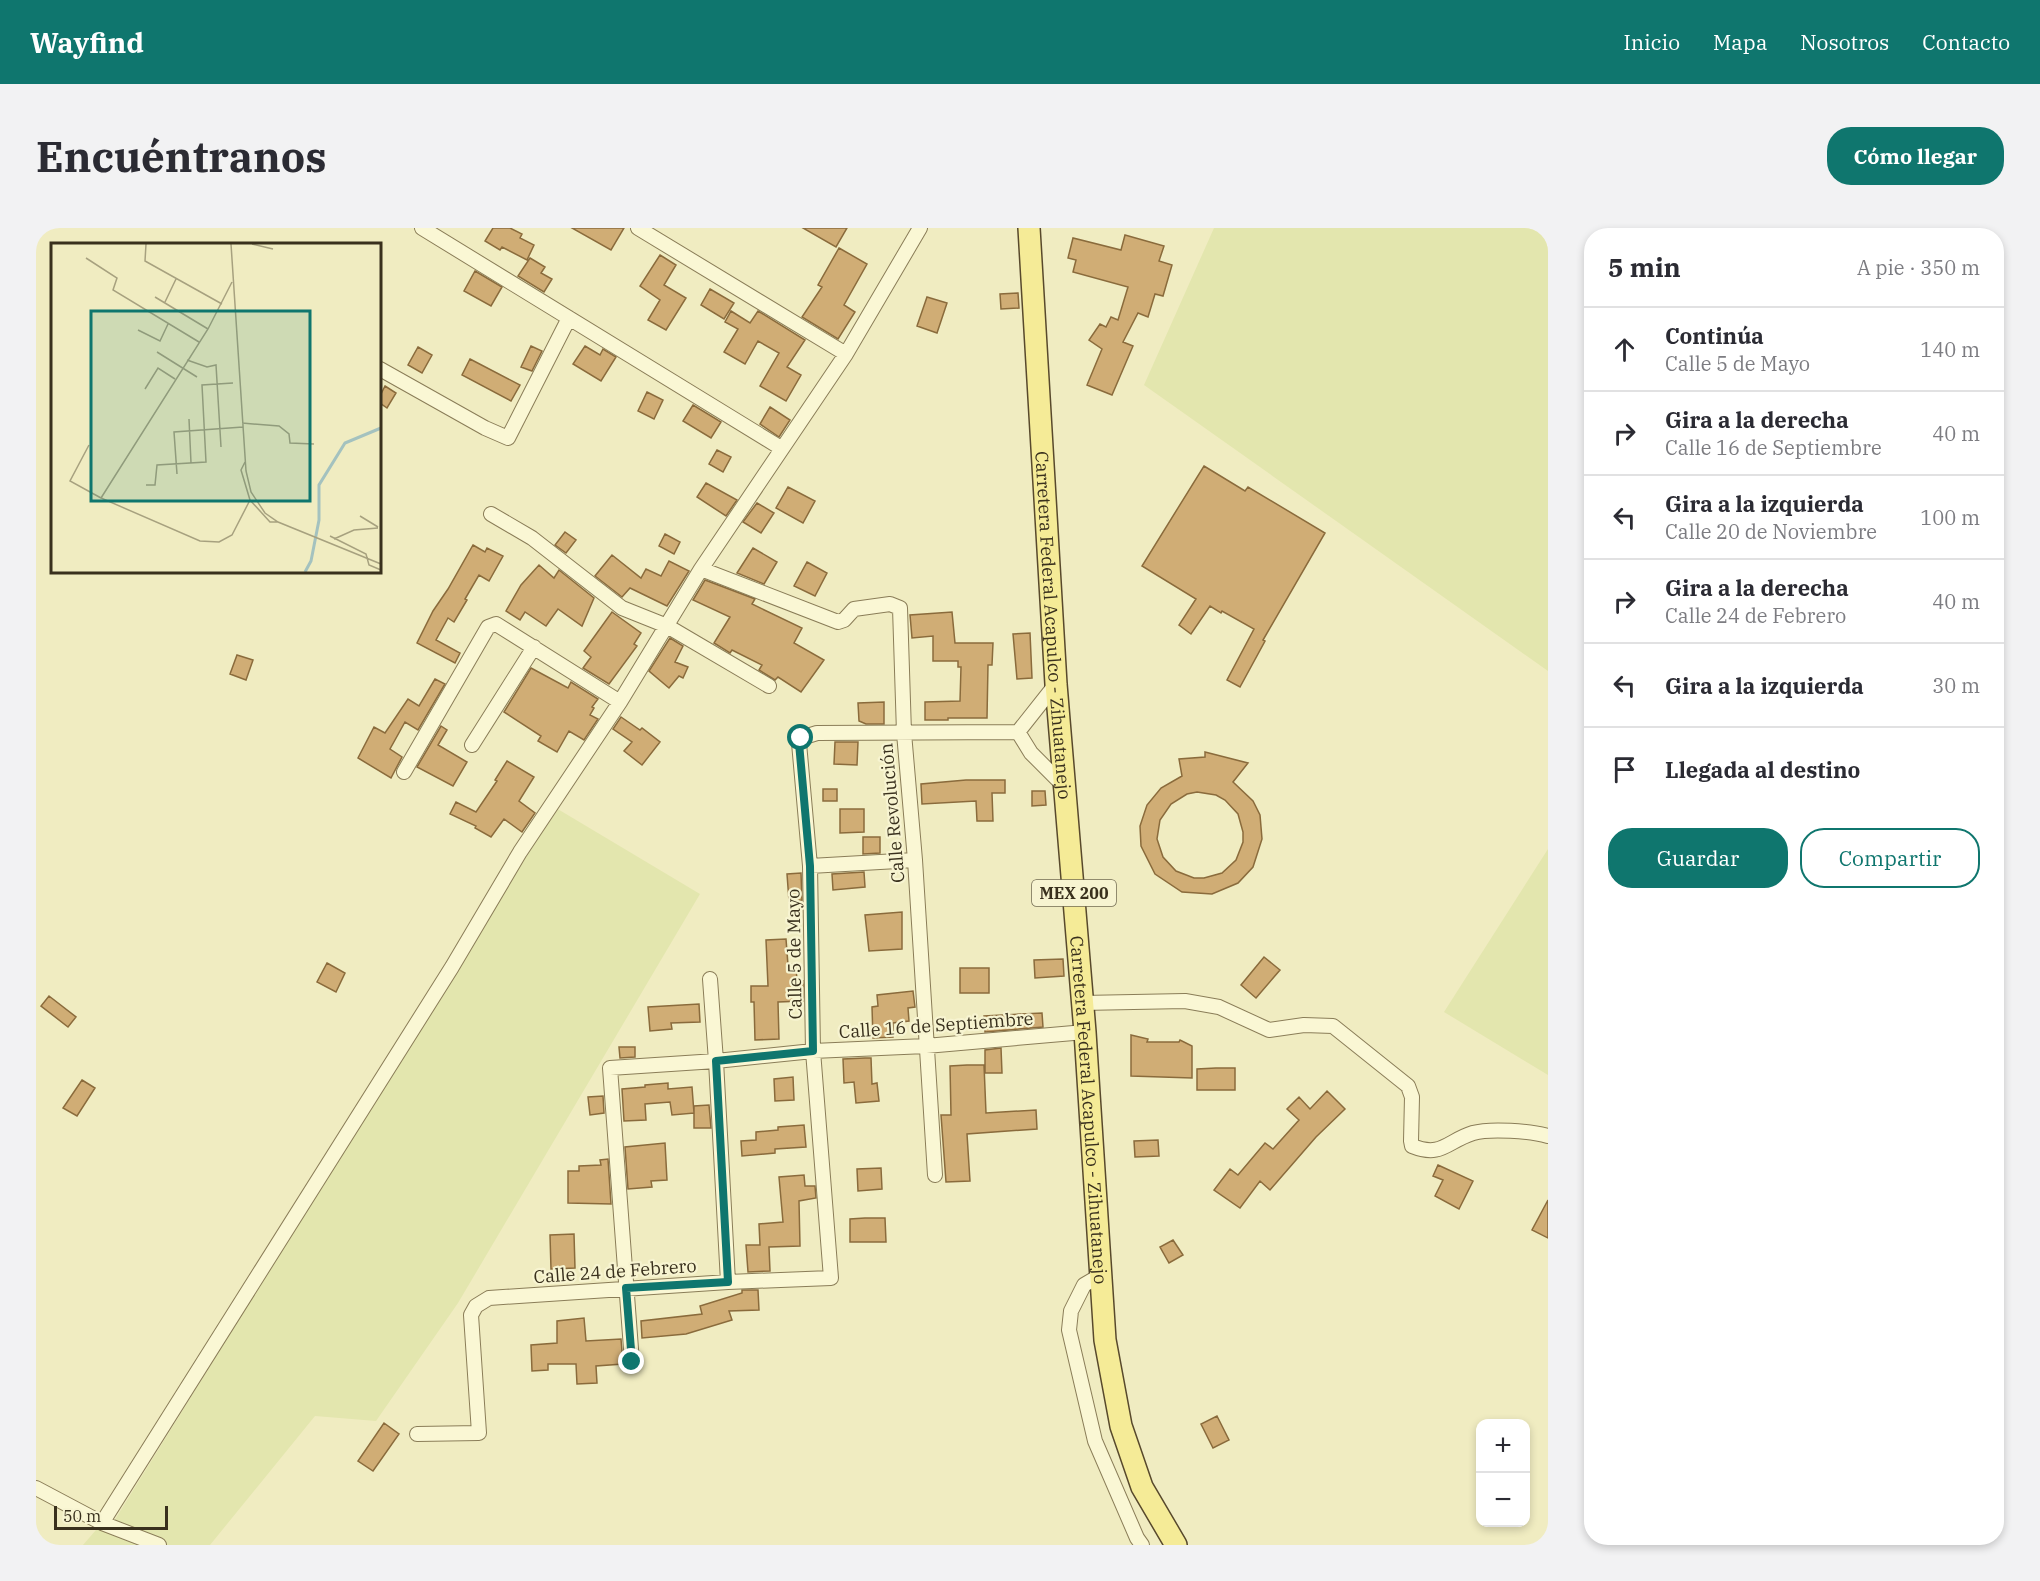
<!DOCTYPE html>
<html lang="es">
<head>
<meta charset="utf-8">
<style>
  body { margin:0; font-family:"IBM Plex Serif",serif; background:#f2f2f3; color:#2b2b33 }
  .controls { position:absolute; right:18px; bottom:18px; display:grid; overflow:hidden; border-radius:12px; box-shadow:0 3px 9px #0003 }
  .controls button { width:54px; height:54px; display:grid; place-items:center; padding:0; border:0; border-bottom:2px solid #e1e1e2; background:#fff; color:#2b2b33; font:30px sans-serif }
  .scale { position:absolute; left:18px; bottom:15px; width:114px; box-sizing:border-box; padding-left:6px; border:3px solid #39301d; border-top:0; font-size:16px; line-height:21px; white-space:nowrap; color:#39301d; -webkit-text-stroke:4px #f7f4d1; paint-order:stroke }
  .stop { position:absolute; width:18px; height:18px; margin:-14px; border:4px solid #0f766e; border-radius:50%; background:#fff }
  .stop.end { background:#0f766e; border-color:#fff; box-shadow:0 2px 6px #0008 }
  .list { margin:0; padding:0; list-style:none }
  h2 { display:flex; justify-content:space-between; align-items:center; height:78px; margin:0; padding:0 24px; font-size:26px }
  h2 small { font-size:20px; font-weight:400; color:#7c7c81 }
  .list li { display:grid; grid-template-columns:39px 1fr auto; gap:18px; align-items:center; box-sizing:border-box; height:84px; padding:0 24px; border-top:2px solid #e1e1e2 }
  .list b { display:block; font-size:22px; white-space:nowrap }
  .list p { margin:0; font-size:20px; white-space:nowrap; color:#7c7c81 }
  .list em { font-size:20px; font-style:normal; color:#7c7c81 }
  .actions { display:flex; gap:12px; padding:18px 24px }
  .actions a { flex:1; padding:14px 0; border:2px solid #0f766e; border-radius:24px; text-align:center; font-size:21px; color:#0f766e }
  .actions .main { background:#0f766e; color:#fff }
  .icon { flex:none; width:33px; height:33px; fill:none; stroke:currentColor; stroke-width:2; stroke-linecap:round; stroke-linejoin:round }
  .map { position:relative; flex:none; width:1512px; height:1317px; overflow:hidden; border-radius:24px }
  header { display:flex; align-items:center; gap:36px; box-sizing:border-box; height:84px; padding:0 30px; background:#0f766e; color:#fff }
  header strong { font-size:28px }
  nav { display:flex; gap:33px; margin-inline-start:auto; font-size:21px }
  .intro { display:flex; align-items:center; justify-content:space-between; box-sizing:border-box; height:144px; padding:0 36px }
  h1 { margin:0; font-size:42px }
  .button { padding:15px 27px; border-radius:24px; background:#0f766e; color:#fff; font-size:21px; font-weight:700 }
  main { display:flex; gap:36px; padding:0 36px }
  aside { flex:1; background:#fff; border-radius:24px; box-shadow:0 3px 9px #0003 }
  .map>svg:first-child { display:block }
  .farmland { fill:#e3e6ae }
  .building { fill:#d0ad75; stroke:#8a6b3c; stroke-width:1.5; fill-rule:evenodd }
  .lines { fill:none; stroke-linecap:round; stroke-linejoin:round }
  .street-casing { stroke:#8a7d58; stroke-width:16 }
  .primary-casing { stroke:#58492c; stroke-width:24 }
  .street { stroke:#faf7d4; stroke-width:14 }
  .primary { stroke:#f5eb97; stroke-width:21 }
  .route { stroke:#0f766e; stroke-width:8 }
  .labels { text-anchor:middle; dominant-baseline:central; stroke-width:4.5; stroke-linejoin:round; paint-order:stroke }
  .shield { fill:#f7f4d1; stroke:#726b53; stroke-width:1.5 }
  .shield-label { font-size:16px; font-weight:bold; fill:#39301d }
  .street-label { font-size:18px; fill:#39301d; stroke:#f7f4d1 }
  .inset-river { fill:none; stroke:#a4c2bf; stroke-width:3 }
  .inset-road { fill:none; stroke:#a7a17f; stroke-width:1.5 }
  .view { fill:#0f766e; fill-opacity:0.15; stroke:#0f766e; stroke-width:3 }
  .inset-edge { fill:none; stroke:#39301d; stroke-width:3 }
</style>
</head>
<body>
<header>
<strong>Wayfind</strong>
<nav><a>Inicio</a><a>Mapa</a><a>Nosotros</a><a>Contacto</a></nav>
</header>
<div class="intro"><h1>Encuéntranos</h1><a class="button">Cómo llegar</a></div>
<main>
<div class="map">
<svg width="1512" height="1317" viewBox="0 0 1512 1317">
  <rect width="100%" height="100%" fill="#f0ecc1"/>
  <path class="farmland" d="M1178,0H1512V443L1108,157Z
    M520,580L664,666L422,1075L340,1193L279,1188L174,1317H47L66,1295L75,1298Z
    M1512,621V847L1408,784Z"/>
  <path class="building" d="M457,0H474L486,6L484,10L498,17L491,32L466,19L464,22L449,13Z
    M536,0H588L575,22Z
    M767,0H811L800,19Z
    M1089,7L1128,18L1123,33L1136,37L1127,68L1119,66L1112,89L1102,85L1087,114L1097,118L1076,167L1051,157L1066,121L1053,112L1064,96L1070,99L1075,89L1082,92L1092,59L1037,44L1040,32L1032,30L1037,10L1085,22Z
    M803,20L831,36L808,77L819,84L802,111L766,89L786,59L782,57Z
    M624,27L640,37L628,57L650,70L630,102L612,92L624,72L604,58Z
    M494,30L509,39L505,45L516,51L508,64L482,48Z
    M439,43L466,59L455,78L428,63Z
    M674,61L698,75L688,91L665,77Z
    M982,65L983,80L965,81L964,66Z
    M891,69L911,75L901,105L881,98Z
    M695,83L714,95L722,83L769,112L751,139L765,147L750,173L724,158L743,125L722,113L709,136L688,124L702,101L689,94Z
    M495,118L506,123L496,143L485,139Z
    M549,118L564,127L567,121L580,129L565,153L537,136Z
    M382,119L396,127L386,145L372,137Z
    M434,131L484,157L475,173L426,147Z
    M349,158L360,165L351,180L344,175V168Z
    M611,164L627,172L618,191L602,183Z
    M657,177L685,194L675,210L647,193Z
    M734,179L754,192L743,209L724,196Z
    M681,222L695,229L687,244L673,236Z
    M1168,238L1209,263L1212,259L1289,305L1227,412L1229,413L1204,459L1191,452L1218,401L1186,383L1185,385L1174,378L1155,406L1143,397L1160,371L1106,338Z
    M670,255L701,272L690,288L661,269Z
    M752,259L779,273L767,295L740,280Z
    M721,275L738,285L725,305L707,294Z
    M529,304L540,312L530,325L519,317Z
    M629,306L644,314L638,326L623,318Z
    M437,317L449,324L451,320L467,328L453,353L443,347L429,371L431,372L418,394L412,390L400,412L424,425L419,435L381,415L397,383L412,361Z
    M717,320L741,334L728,356L701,345Z
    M576,327L605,350L610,341L625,348L633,333L653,343L631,378L594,360L586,369L559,348Z
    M771,334L791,345L779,368L758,358Z
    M503,337L518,350L523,342L558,370L546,398L522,381L510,398L489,384L484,392L470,383L485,357Z
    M669,352L719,371L716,376L766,400L758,415L788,432L765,464L742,449L739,452L723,442L726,437L696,422L694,425L678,415L694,389L657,372Z
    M576,384L605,405L598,416L601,418L573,456L547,440L555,429L548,423Z
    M916,384L919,415H957L956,437H952L951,490H912V492H889V474L924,473L925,439H922V433H897V408L876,410L874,387Z
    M994,405L996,450L981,451L977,406Z
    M634,410L647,418L639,434L652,439L647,450L643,448L633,460L613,443Z
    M201,427L217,432L210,452L194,446Z
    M495,440L532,460L535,454L562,471L556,479L558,480L554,487L562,491L548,512L533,503L521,524L502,513L505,508L468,484Z
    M399,451L409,456L382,502L369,494L354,521L366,529L355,550L322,530L338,499L349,505L372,471L383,478Z
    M848,474V496H830L823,493L822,475Z
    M585,489L604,502L606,500L624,514L606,537L588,523L596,514L577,501Z
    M405,498L411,502L402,517L431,534L417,558L381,539Z
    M799,514H822L821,537L798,536Z
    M1169,524L1212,535L1197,554L1217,573L1224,587L1226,611L1217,639L1202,655L1176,666L1146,664L1119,646L1105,618L1104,598L1111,577L1125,560L1146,548L1143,531L1169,529ZM1161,564L1180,567L1189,572L1202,586L1207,604V614L1200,632L1186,645L1168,650H1158L1140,643L1127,629L1121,611L1124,592L1135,576L1151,566Z
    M471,533L498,549L483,573L499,585L486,604L468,591L455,609L439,600L440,598L414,586L420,574L440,584L461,553L459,552Z
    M930,552H969V565H956L957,593H941L940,573L886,576L885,556Z
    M787,561H801V573H787Z
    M996,563H1009L1010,577L996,578Z
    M804,581H828V604L804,605Z
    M827,609H844V625L827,626Z
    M828,644L829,659L797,662L796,646Z
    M765,645L766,672L753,673L751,646Z
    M866,684V721L833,723L829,687Z
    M750,711L752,737L760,736L761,754L767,753V773L742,774L743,811L719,812L718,774H715V758H732L730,712Z
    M1228,729L1244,742L1220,770L1205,757Z
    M1027,731L1028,748L999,750L998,732Z
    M291,735L309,745L300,764L281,754Z
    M924,740H953V765H924Z
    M877,763L879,779L872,780L873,793L857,795V809L837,810L836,779L842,778L841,767Z
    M13,768L40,789L32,799L5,778Z
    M663,776L664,794L635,795L636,801L614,803L612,779Z
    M1006,785L1007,799L949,804L948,788Z
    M1095,807L1112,811L1111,814H1143L1144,812L1156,818V850L1095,848Z
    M583,819H599V829L584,830Z
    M965,820L966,845H949V822Z
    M829,830H835L836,856L841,855L843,873L820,875L818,854L808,855L807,831Z
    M931,837H948L950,885L1000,882L1001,901L931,906L934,953L910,954L905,887H915L914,838Z
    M1180,840H1199V862H1161V841Z
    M757,849L758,872L739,873L738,851Z
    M46,852L59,860L41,888L27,880Z
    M632,855V861L656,859L658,885V878L673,877L675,900H658V885L636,887L634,874L609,876L610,892L588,893L586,861L609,859V857Z
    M1291,863L1309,881L1280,909L1234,962L1224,953L1204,980L1178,962L1194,941L1202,947L1229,915L1237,921L1263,892L1251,881L1263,869L1274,881Z
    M567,868L568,885L554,887L552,869Z
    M768,897L770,919L739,921V925L706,928L705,913L720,912V904L742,902V899Z
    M1122,912L1123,928L1099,929L1098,913Z
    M629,915L631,952L615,953L616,959L592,961L589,919Z
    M572,931L575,976L532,975V943H543V938L565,937L564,932Z
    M1402,937L1437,953L1423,981L1399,968L1407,952L1397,948Z
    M845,940L846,961L822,963L821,941Z
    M768,947L769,958H779L780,970L763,973L764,1018L733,1019L734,1043L712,1044L710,1017H724L723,996L747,994L743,949Z
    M1512,972V1010L1496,1002Z
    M829,990H849L850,1014H814V991Z
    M538,1006L539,1040L515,1041L514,1007Z
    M1137,1012L1147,1027L1133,1035L1124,1019Z
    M706,1062H722L723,1082L693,1083L696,1092L650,1106L606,1110L605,1093L666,1086L664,1078L706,1065Z
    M548,1090L550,1113L585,1111L587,1136L560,1138L561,1155L541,1156L540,1136H512V1142L496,1143L495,1117L521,1115V1093Z
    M1181,1188L1193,1212L1177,1220L1165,1196Z
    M348,1195L363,1206L337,1243L322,1233Z"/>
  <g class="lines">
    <g class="street-casing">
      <path id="street" d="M386,0L745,220
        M602,0L810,126
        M344,141L449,200L472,210L533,90
        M455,286L496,310L586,380L631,398L733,458
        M665,341L802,394L808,392L818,381L854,376L864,380L868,505L879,632L899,947
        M982,504L995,525L1029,559
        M982,504L1020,456
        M436,517L498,419
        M368,544L452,399L460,396L584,474
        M774,638L879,632
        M674,751L680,833L692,1054
        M1046,775L1149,773L1183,779L1233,802L1268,797L1297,798L1372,858L1376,869L1375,913L1376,918C1406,930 1411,913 1437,905C1454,900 1495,903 1512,908
        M1065,1047L1048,1057L1035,1083L1033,1102L1059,1213L1101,1310L1106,1317
        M596,1134L574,840L680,833L777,823L890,818L1049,804
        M381,1206L443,1205L435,1087L440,1078L453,1070L692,1054L795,1050L777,823L774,638L763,515L765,510L781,505L982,504
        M0,1260L66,1295
        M123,1317L66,1295L416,739L484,624L584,474L665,341L810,126L884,0"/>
    </g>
    <g class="primary-casing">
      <g id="primary">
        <path id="s1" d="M993,0L1020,456L1049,804L1069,1112L1085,1198L1106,1259L1140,1317"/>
      </g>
    </g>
    <use href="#street" class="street"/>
    <use href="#primary" class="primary"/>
  </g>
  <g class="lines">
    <path class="route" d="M596,1134L590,1060L692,1054L680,833L777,823L774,638L763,515L765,510"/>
  </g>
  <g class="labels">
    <rect class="shield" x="996" y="652" width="84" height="26" rx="4.5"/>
    <g class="shield-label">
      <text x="1038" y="665">MEX 200</text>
    </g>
    <g class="street-label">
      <text stroke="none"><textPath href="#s1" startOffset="398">Carretera Federal Acapulco - Zihuatanejo</textPath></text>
      <text transform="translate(856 585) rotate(-95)">Calle Revolución</text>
      <text transform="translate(758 726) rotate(-91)">Calle 5 de Mayo</text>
      <text transform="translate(900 797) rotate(-4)">Calle 16 de Septiembre</text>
      <text stroke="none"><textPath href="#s1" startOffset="884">Carretera Federal Acapulco - Zihuatanejo</textPath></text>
      <text transform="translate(579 1043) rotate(-4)">Calle 24 de Febrero</text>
    </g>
  </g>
  <g transform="translate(15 15)">
    <rect width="330" height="330" fill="#f0ecc1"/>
    <path class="inset-river" d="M254,329L260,318L268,277V242L294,200L330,185"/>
    <path class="inset-road" d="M95,1L94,18L171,61M180,1L195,228L200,249L214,270L227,279L330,321M201,1L222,6M35,15L66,35L62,47L148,99M181,39L157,86L50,255L149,298L168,299L181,292L199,257M104,54L157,86M114,59L125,36M87,87L109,98L117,81M106,109L146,134M136,117L156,124L165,122L170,204M94,146L107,125L124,136M138,176L140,220M191,180L228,183L238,191L239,200L263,201M38,202L19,238L50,255M194,219L190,227L199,257L219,279H227M126,231L123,189L192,184M95,242H104L106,222L155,219L151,142L182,140M309,273L327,284M279,293L315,311L318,322L330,327M283,296L303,287L327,285"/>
    <path class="view" d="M40,68H259V258H40Z"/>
    <rect width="330" height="330" class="inset-edge"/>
  </g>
</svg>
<div class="controls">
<button>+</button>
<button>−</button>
</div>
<div class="scale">50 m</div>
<div class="stop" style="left:765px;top:510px"></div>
<div class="stop end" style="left:596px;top:1134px"></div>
</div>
<aside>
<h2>5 min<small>A pie · 350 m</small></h2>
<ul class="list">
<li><svg class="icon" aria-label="ahead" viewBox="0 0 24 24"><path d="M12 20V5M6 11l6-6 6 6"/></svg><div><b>Continúa</b><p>Calle 5 de Mayo</p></div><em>140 m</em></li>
<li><svg class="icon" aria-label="right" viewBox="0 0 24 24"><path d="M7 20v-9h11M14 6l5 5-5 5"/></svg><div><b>Gira a la derecha</b><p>Calle 16 de Septiembre</p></div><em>40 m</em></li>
<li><svg class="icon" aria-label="left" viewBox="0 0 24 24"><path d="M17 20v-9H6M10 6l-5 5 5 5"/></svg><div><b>Gira a la izquierda</b><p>Calle 20 de Noviembre</p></div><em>100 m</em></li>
<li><svg class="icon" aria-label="right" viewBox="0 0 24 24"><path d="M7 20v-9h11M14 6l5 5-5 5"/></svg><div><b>Gira a la derecha</b><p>Calle 24 de Febrero</p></div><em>40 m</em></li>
<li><svg class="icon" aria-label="left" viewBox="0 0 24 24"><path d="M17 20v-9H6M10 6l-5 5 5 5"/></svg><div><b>Gira a la izquierda</b></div><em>30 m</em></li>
<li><svg class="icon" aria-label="arrive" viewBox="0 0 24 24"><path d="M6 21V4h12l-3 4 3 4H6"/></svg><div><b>Llegada al destino</b></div></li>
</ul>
<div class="actions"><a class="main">Guardar</a><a>Compartir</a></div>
</aside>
</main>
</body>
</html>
